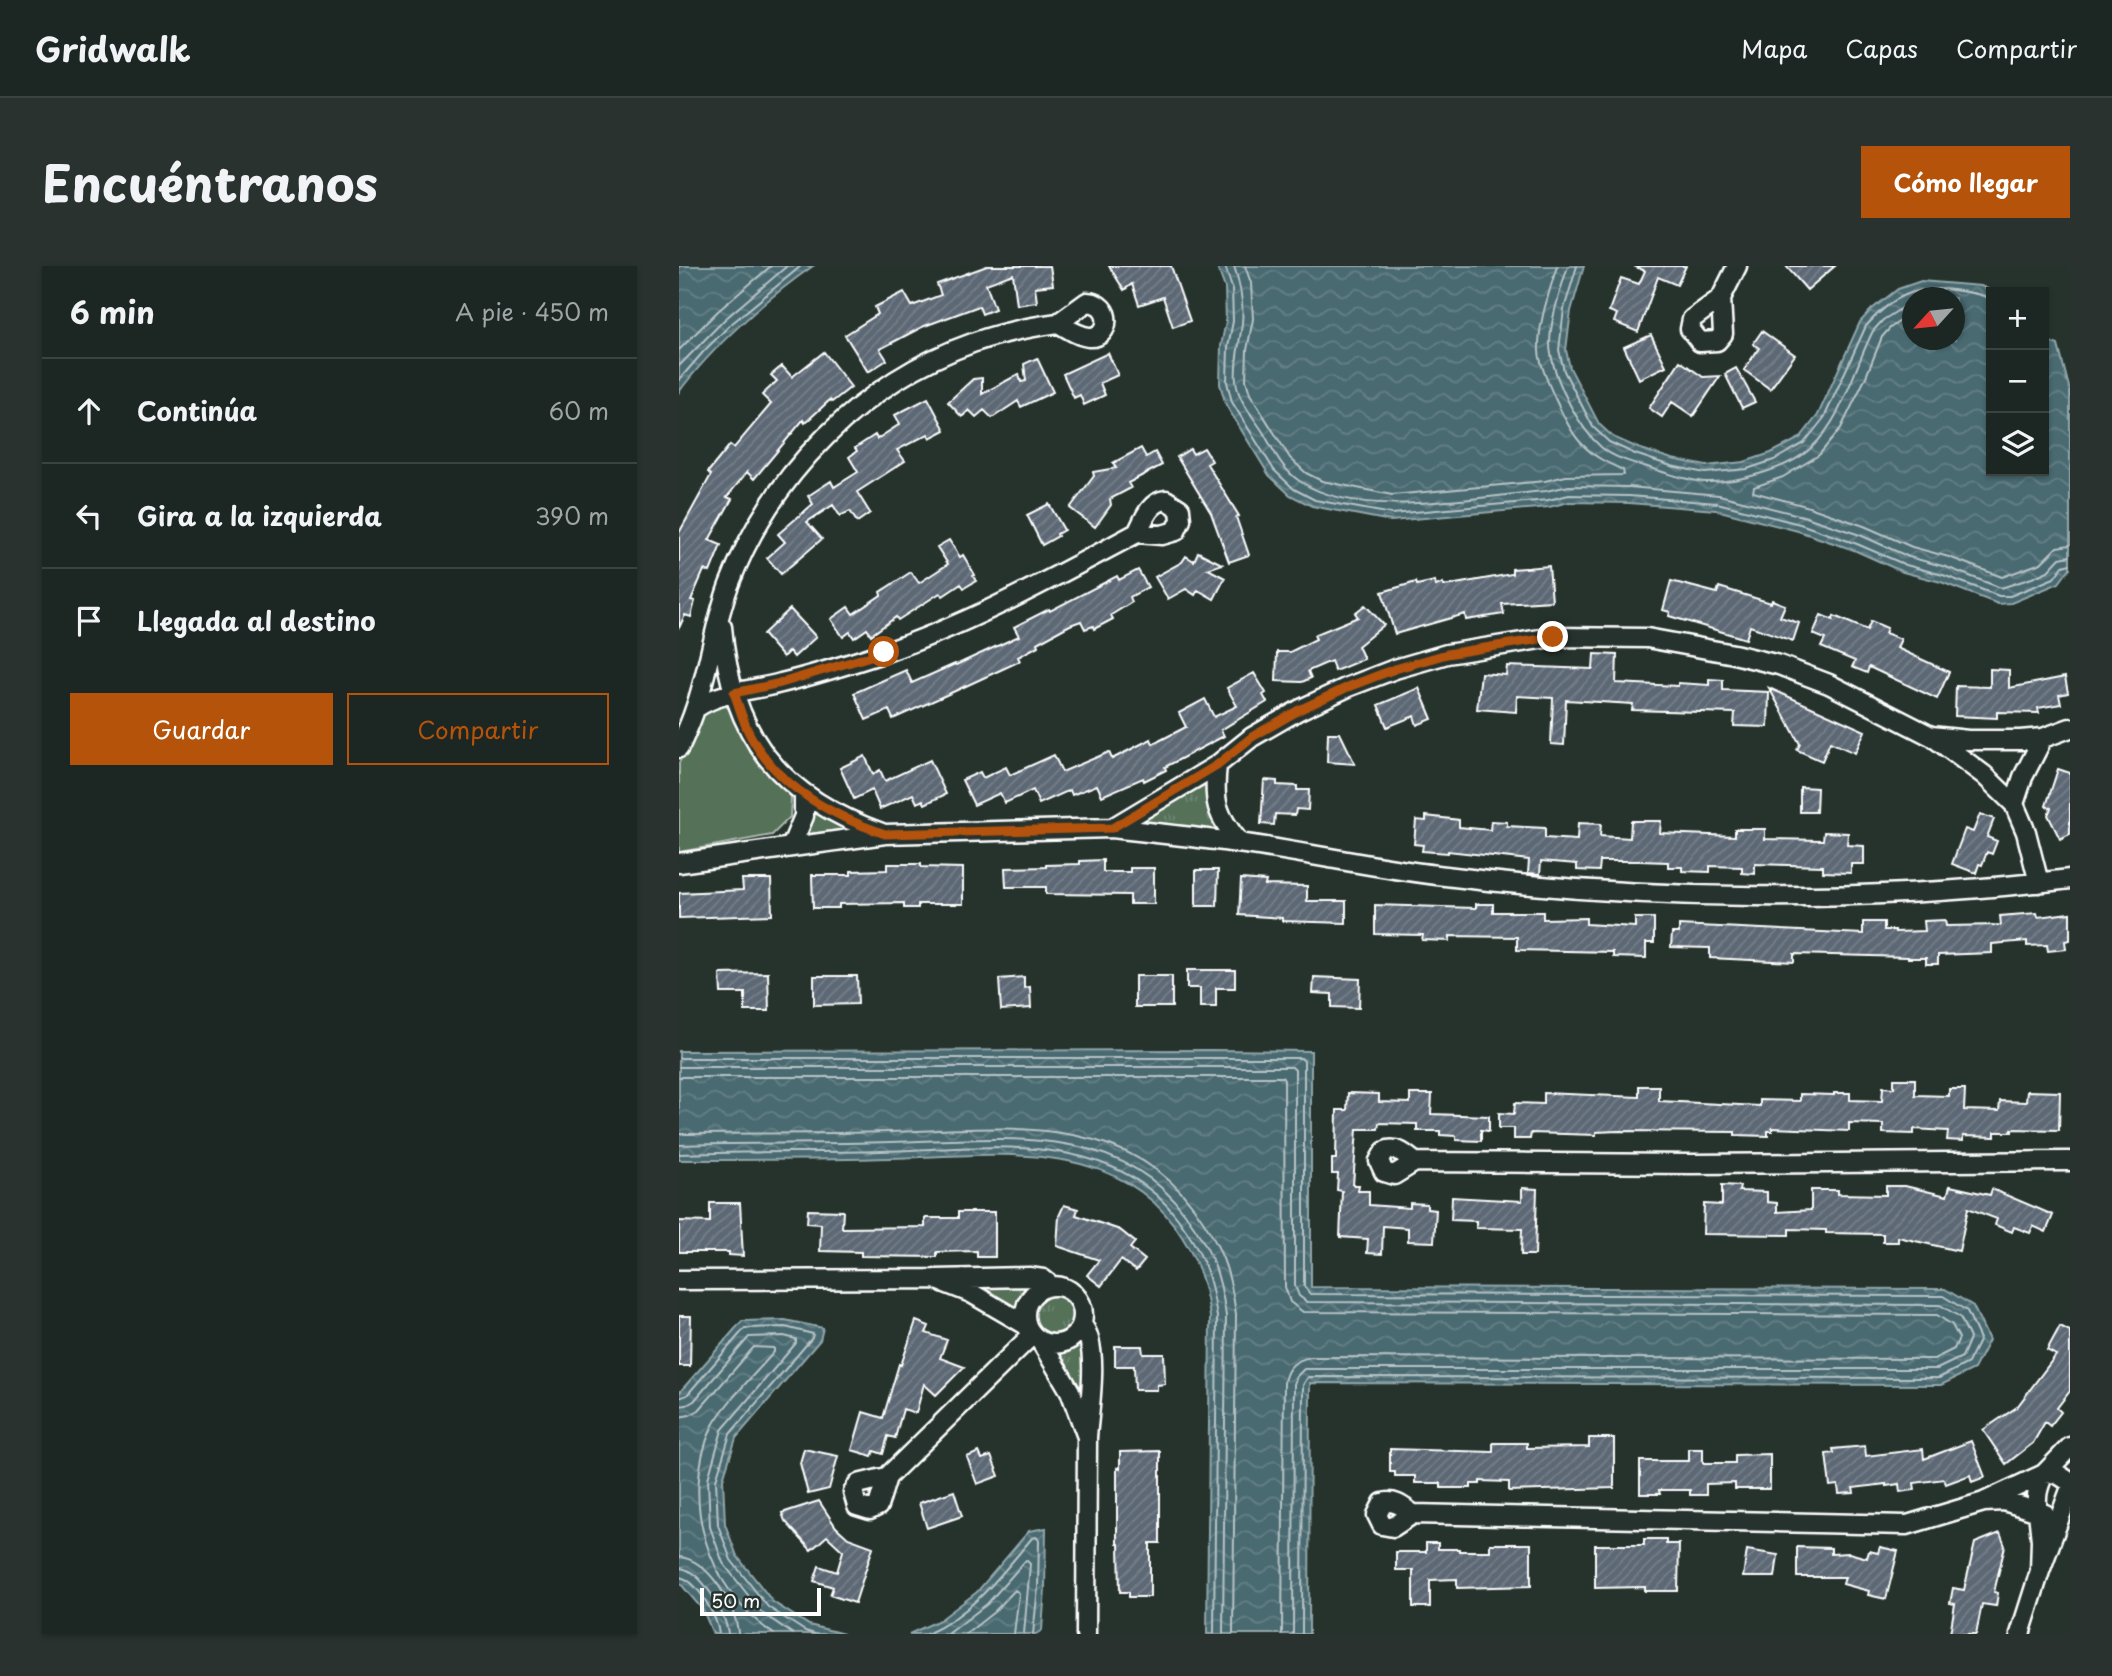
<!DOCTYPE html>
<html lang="es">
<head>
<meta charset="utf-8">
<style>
  body { margin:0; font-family:"Playpen Sans",sans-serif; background:#29322f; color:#f1f3f6 }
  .controls { position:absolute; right:21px; top:21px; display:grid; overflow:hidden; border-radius:0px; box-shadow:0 2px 5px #0004 }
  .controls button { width:63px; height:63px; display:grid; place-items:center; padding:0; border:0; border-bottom:2px solid #3a4340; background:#1c2622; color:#f1f3f6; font:35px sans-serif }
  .compass { position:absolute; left:1223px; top:21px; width:63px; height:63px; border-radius:50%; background:#1c2622; box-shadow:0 2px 5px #0004; rotate:243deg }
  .scale { position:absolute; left:21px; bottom:18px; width:121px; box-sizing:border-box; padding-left:7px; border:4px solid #fff; border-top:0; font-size:19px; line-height:24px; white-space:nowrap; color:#fff; -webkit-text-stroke:5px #26332d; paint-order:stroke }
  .stop { position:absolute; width:21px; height:21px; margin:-16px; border:5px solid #b45309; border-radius:50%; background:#fff }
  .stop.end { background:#b45309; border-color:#fff; box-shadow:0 2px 7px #0008 }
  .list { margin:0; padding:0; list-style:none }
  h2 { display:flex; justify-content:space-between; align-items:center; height:91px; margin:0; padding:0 28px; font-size:30px }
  h2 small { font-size:23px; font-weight:400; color:#a0a5a5 }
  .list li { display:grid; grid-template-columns:46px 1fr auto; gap:21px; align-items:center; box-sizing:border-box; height:105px; padding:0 28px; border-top:2px solid #3a4340 }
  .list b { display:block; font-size:26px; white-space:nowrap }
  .list em { font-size:23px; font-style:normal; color:#a0a5a5 }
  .actions { display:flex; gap:14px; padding:21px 28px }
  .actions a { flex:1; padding:16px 0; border:2px solid #b45309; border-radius:0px; text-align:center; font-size:24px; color:#b45309 }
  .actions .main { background:#b45309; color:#fff }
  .icon { flex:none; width:38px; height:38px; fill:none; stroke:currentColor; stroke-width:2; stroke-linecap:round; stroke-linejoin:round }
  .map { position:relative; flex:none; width:1391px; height:1368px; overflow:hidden; border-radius:0px }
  header { display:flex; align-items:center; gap:42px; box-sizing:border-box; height:98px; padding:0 35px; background:#1c2622; border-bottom:2px solid #3a4340 }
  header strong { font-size:33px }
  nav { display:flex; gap:38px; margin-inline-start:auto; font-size:24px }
  .intro { display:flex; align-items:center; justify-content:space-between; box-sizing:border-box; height:168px; padding:0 42px }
  h1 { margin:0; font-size:49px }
  .button { padding:18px 32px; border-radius:0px; background:#b45309; color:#fff; font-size:24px; font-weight:700 }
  main { display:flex; gap:42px; padding:0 42px }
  aside { flex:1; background:#1c2622; border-radius:0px; box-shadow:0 2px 5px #0004 }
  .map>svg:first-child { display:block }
  .grass { fill:url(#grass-tufts); stroke:#aab8ac; stroke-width:2 }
  .park { fill:#547159; stroke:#aab8ac; stroke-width:2 }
  .water { fill:url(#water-waves); stroke:#92a6aa; stroke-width:2; fill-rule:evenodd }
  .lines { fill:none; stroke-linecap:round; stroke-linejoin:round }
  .shore { stroke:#b7c3c6; stroke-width:2 }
  .building { fill:url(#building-hatch); stroke:#fff; stroke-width:2 }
  .minor-casing { stroke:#fff; stroke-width:23 }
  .minor { stroke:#26332d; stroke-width:18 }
  .route { stroke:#b45309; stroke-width:9 }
</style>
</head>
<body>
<header>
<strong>Gridwalk</strong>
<nav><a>Mapa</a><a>Capas</a><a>Compartir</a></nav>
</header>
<div class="intro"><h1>Encuéntranos</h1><a class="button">Cómo llegar</a></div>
<main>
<aside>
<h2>6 min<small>A pie · 450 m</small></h2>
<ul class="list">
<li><svg class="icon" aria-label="ahead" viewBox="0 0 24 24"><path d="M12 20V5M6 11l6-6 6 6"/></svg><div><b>Continúa</b></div><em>60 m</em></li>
<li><svg class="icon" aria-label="left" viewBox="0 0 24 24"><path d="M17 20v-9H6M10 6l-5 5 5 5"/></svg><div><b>Gira a la izquierda</b></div><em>390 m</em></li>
<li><svg class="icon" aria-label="arrive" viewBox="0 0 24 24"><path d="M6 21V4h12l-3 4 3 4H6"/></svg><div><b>Llegada al destino</b></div></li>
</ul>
<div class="actions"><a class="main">Guardar</a><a>Compartir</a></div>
</aside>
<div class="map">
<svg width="1391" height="1368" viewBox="0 0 1391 1368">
  <defs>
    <pattern id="grass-tufts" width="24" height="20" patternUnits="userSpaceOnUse" patternTransform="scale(1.75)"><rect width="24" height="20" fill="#547159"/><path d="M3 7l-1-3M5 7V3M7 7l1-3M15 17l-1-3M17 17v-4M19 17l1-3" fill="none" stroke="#6e8672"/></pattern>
    <pattern id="water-waves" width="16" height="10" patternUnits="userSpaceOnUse" patternTransform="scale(1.75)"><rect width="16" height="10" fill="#4a6a71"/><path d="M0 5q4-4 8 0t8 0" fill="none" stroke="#658086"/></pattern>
    <pattern id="building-hatch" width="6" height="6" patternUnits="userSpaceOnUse" patternTransform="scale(1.75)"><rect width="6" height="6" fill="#5d6875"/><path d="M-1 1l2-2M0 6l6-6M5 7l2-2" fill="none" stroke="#757f8a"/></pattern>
  </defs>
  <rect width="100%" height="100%" fill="#26332d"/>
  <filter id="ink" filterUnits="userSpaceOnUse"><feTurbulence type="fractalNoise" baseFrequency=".0143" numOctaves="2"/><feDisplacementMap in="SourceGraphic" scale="14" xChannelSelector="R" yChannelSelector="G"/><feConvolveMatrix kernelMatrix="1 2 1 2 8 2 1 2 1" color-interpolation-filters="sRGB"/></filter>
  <g filter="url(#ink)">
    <path class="grass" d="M528,518L532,525L541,559L534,566L467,559L466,549Z
      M132,538L172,563L129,568Z
      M295,1018L354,1019L343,1034L340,1046L294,1022Z
      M352 1048a23 23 0 1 1 46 0a23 23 0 1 1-46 0Z
      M405,1071L404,1129L378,1084H390Z"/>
    <path class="park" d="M47,440L52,445L68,474L112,531L111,551L93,569L0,586V497L25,449L36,441Z"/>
    <path class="water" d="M0,0H134C89,31 32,82 0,126Z
      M538,0H905L892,45L887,84L891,102L920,158L934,171L959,182L993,193L1027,200L1065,196L1092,187L1121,172L1139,149L1181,56L1193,43L1219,23L1242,15L1302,20L1315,26H1312V205H1365V66L1371,76L1379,79L1391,125V302L1380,317L1332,337L1319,338L1262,316L1224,306L1175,284L1119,265L1037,244L950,237L890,236L870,241L712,255L633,240L611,229L590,209L547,139L541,118L542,80L547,55L546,22ZM1234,32H1276V74H1234Z
      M534,784L632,785V1021L1266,1023L1294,1040L1310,1074L1295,1103L1262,1119L631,1117L630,1368H528L531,1051C526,1013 517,990 495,959C430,870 310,890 213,892C142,894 71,894 0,894V785Z
      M106,1054L144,1062L141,1074L57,1172L44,1213L46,1258L58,1290L94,1336L130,1359L165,1368H34L24,1344L0,1316V1127L63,1055Z
      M367,1262L366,1322L363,1364L357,1368H230L261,1354L298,1326L350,1265Z"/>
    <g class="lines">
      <path class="shore" d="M546,0L553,22L554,55L549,81L548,116L553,136L595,204L615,223L636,234L713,248L869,234L890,229L950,230L1038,237L1121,258L1178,278L1227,299L1264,309L1320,330H1331L1356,320L1375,312L1384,300L1391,298
        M555,0C561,18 565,38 563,57C561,77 555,95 557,115C559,135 574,150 584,166C595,185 603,204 622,216C682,255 799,230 867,225L890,220L950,221L1040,229L1124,250L1181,269L1230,291L1267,301L1322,322L1353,312L1369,305L1381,292L1391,290
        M566,0L572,17L574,53L568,84L567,114L571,128L611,192L627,207L643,215L713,229L866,215L887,210L945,209L944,204C928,197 915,191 903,178C889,165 861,104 860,85C859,57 870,27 878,0
        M889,0C882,22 867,66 872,88C877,117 900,162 922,181C933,191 951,196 965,200C985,206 1007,215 1027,216C1057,217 1110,203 1132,182C1165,151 1174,104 1194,65L1204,54L1234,35
        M898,0L885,43L880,84L885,105L914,161L930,176L956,188L992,200L1026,207L1068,203L1095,194L1125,177L1145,152L1187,60C1213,31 1235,19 1274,24C1288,26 1300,27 1312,33
        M1234,46L1211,62L1203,71L1186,113L1162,162L1140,189L1104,211L1075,221L1074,226L1127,240L1185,260L1233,281L1270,291L1323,311L1362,297L1378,281L1391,279
        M0,84L39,45L92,0
        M0,100L46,53L108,0
        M0,114L25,85L51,59L122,0
        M0,792H622L625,795V1020L631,1028L1264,1030L1288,1045L1301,1073L1289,1097L1260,1112L629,1111L624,1119L623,1368
        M0,801H613L616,804V1020L620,1030L628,1036L1261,1039L1281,1051L1291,1072L1283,1091L1258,1103H625L618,1110L615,1118L614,1368
        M0,811H603L605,814L606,1021L611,1036L624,1046L1258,1049L1273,1059L1280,1072L1275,1083L1255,1093L633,1091C617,1093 607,1101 605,1117L603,1368
        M0,868C71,867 141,868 212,866C318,863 444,844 515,942C542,979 551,1004 557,1048L554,1368
        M0,879C71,877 141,878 212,876C314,874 438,854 506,948C532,983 541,1006 547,1050L544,1368
        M0,888C67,885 135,887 202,885C302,883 432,861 499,953C524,987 532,1009 538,1051L535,1368
        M0,1132L8,1129L66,1062L106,1061L134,1068L133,1072L51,1168L37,1214L39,1259L52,1294L89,1341L126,1365L136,1368
        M0,1140L8,1139L15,1135L70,1071L105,1070L117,1073V1077L43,1164L29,1213L31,1261L44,1297L83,1347L114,1368
        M0,1151L11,1149L20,1144L75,1081L95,1082V1086C78,1106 45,1138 33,1161C0,1234 29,1325 95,1368
        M0,1291C29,1293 58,1341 59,1368
        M0,1302C22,1303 47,1347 49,1368
        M0,1311C18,1313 38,1351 40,1368
        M248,1368C293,1348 322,1309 353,1272L357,1271L360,1274L359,1322L354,1368
        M269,1368L308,1338L347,1294L351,1298L345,1368
        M287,1368L315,1346L336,1324L340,1327L335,1368"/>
    </g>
    <path class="building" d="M308,0H371L374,19L356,21L358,36L338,39L334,8L307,18L316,43L303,48L300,40L243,61L201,83L208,94L189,106L166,69L199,48L196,41L225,26L233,40L262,29L258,18Z
      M430,0H492L511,55L494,61L484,31L460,39L453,18L445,24Z
      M955,0H1007L998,19L979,11L959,66L935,56L938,48L930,45L942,12L960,18L966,5Z
      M1107,0H1156L1128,24Z
      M1083,65L1116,89L1091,123L1065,104L1080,82L1074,78Z
      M972,69L987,100L960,113L945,81Z
      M145,86L172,121L153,136L151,134L126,157L124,154L75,213L68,206L48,231L53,233L30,274L42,279L31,306L25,304L12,334L16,335L12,351L6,349L0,362V267L32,209L29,206L51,179L55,182L92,138L83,129L98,115L92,109L103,100L113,111Z
      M429,87L439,109L421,117L426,129L405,139L401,129L395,132L384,108Z
      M358,92L374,126L342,141L339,135L313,152L305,144L297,151L290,144L283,151L269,136L294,113L303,112V128L340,108L342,116L347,115L345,98Z
      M1001,95L1024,111L1041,110L1014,150L993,136L983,151L970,142Z
      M1057,102L1076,136L1063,142L1046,108Z
      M249,132L266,164L251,172L249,168L218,184L226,195L178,226L191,247L178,256L171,245L161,250L154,239L128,256L143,273L102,308L88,292L106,276L99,268L134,238L129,230L152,215L155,221L179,206L170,191L178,185L176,182L196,169L198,173L221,158L216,149Z
      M462,182L467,191L476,186L483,199L449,217L452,222L431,233L432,239L416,261L391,242L415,210L414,206L437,202L434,197Z
      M525,182L533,195L528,198L560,250L557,251L570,289L550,296L532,247L498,191L511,183L514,188Z
      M370,238L385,264L378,268L379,270L363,279L348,249Z
      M270,274L281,291L284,289L296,309L294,310L297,315L285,322L282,318L264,330L261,327L219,354L217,351L192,369L188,363L175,372L171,366L164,371L152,353L169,341L174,348L202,329L201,326L232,306L240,317L269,298L258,281Z
      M519,286L543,298L529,303L546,312L535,333L519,324L516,329L507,323L489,333L476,311L503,296L507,290L515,295Z
      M870,300L873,335L823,338L825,348L787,354L786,348L716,368L703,326L737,316L738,319L756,315L757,320L764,317L765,320L833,308V303Z
      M459,304L469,321L451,331L453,336L432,349L434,353L415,363L414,360L406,363L402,355L391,359L358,377L359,380L339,391L341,395L276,425L214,453L210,444L187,454L175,427L227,404L233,417L276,398L277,399L340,370L335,361L370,343L371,345L438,310L440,314Z
      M992,315L1038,327L1040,321L1092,337L1093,334L1106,339L1101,351L1120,357L1114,375L1071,360L1067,373L990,350L991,346L984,344Z
      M686,339L705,359L679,380L685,393L656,405L652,395L629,405L632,412L623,416L597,415L598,386H611L637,373L635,369L679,351L676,347Z
      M111,343L137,371L115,391L110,385L104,391L84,368Z
      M1142,349L1154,354L1155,350L1188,364L1192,355L1208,362L1206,367L1222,373L1218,382L1270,406L1258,433L1190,401L1188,407L1173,401L1176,395L1142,381L1146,373L1134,368Z
      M915,388L938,389L937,417L999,420V417L1030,419V413L1044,414V424L1090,426L1089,461L1055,460L1056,447L953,444L954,438L887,434L885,479L872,478L874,432L838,430L837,446L798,443L802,407L827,409L828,400L914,403Z
      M1311,403L1330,404V422L1386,411L1389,427L1380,429L1382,438L1359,442L1360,447L1318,446V452L1276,450L1277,420L1311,421Z
      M575,407L587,427L584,429L588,436L542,464L545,470L486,501L487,504L465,515L464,512L423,530L418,519L393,529L391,524L360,538L354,524L326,537L321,527L295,539L283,514L301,506L304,512L327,501L331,509L375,489L383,506L430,486L433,493L472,473L474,478L507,461L500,447L526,433L535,451L558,440L548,422Z
      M740,422L753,453L738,459L735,450L708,461L699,439Z
      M1090,422L1186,465L1176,487L1151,476L1143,495L1118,484L1121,478Z
      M649,467H661L676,498L648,496Z
      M186,490L194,508L201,504L206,515L251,494L267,528L246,538L244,534L238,537L234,528L201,543L193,524L175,533L161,502Z
      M1379,503L1391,507V568L1381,573L1369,549L1372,542L1367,540Z
      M585,514L598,515V519L618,520V524H630L629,544L617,543L616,549L596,548L595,559L582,558Z
      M1121,521L1138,522L1137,546H1121Z
      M1301,548L1315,553L1308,571L1318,575L1313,588L1308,586L1303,599L1300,598L1297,607L1273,598L1286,563L1294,566Z
      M747,550L780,554V561L811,564L812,555L828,556V560L866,562V572L898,574L899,557L922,558L921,570L951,572L952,555H982L981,567L1056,570V563H1086V573L1144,574L1145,566L1169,567L1168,579L1185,580V598H1172V607L1144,606V600L1076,598V608L1063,607V601L1031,600V606L1003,605V601H989V596L960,595H921L920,605L898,604V598L862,595L861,608L849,607L850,594L769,585V587L743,585L744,579L735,578L737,554L747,555Z
      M424,594V606H451V602H475V638H451V629L367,628V621H327L326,602L367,601V599L401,598V595Z
      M208,598H242V601L284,602V638H239V642H225V637L160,638V642H134L133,609H172V605L208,604Z
      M517,604H539L538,640H517Z
      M63,613H92L93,649L0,652V627L64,624Z
      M562,613L587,615L586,619L628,620V635H667V657L603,655V652L560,649Z
      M797,638H814V646H864V653L907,652V658L956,661V652H975V677H967V692L934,691V686L838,684V671L771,670V675L743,674L744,669L696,668V639L797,642Z
      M1358,647L1359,651L1391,647V674L1386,675L1387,683L1369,685L1368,679L1348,680V675L1313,678V687L1259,689V698H1247V692H1229V691L1115,688V696L1031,692V682L992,681L993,667H1000V659L1184,668V656H1205V664H1216V666L1246,665L1245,655L1266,654L1267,660L1322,659L1321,650Z
      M508,704H556V722H537V741H521V722H508Z
      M89,707L90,745H66V727H42L41,708Z
      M135,710H178L179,738L135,739Z
      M456,710H493V741H456Z
      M345,711V722L351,721L352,742L322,744L320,713Z
      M635,711L681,713L680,742L653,741V728L634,727Z
      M1215,813H1236V829L1270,830V823H1286L1285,844L1320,845L1321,835L1347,836L1348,825L1381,826L1380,864L1333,863V866H1316V871L1284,870V875L1268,874L1269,865L1235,863V868L1204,867V858L1170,857V865L1093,862V865H1089V870L1056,869V866L939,865L917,866V869L852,867L851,873H835V862H820V847L835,848L836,837L865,838V827L960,831V820H980V835L1081,840V834L1121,835V828L1155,829V827H1171V834L1203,835L1204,821L1215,822Z
      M669,827L700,828V836L731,837V828H753L752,848L810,850V865L802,864V875L777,874V870L761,869V865H738V858L700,857L699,863H678L674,919H680L679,925H690V939L731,942V937L748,938V943L757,944L755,976L729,975V962L704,960L703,988L688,987L689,973L661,971L663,925L658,924L659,908H653V893H657L658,844H668Z
      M1043,919L1061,920L1060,925L1088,926V936L1098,937V946L1132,944V924H1159V928L1207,929V920H1226L1268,930L1271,920L1311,929L1313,923L1374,949L1367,966L1354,960L1351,967L1335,961L1333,966L1316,959L1318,953L1289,942L1280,985L1219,971V976H1204V968L1147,967V964L1110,963V969L1024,968L1025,938L1043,939Z
      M843,922L858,923L856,989H842L843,963L797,962V955L772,954L773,931L843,935Z
      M31,937H61L64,990L50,989V986H0V955L31,956Z
      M385,939L399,943L397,949L441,964L456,976L451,982L466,994L457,1005L442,994L422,1020L408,1009L420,994L378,980L380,950Z
      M129,944L164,945L163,962L246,961V952H279V946H316V991H298V985L258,986V991L182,990V986L141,985L142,958L128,957Z
      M0,1050H12L11,1100H0Z
      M237,1055L250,1060L247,1067L268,1074L261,1092L285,1101L257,1129L245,1118L237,1147L224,1143L216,1172L209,1170L204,1188L195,1185L193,1190L173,1184L184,1146L204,1152L220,1098L222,1099Z
      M1381,1060L1391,1065V1125L1378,1142L1382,1146L1371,1160L1366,1156L1354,1177L1327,1198L1304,1164L1338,1141L1377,1089L1368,1084Z
      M436,1080H463L464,1088H485L486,1118L478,1119V1124H456L455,1100H436Z
      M910,1172H935V1222L830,1225V1216L801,1215V1218H792V1222H762V1217H736V1210H716V1206H711V1183L814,1186V1177H848V1182L910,1181Z
      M1292,1175L1306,1211L1293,1216L1291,1209L1267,1218L1265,1213L1235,1217L1236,1224L1221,1226L1220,1218L1207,1220V1218L1174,1222L1175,1227L1160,1228L1159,1219L1151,1220L1147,1188L1155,1187L1154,1183L1186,1180L1187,1190L1244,1183L1245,1193Z
      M125,1183L159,1190L150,1223L129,1228L121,1197Z
      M1010,1183H1024V1197H1056V1189L1091,1188V1223H1056V1217L1027,1218V1229H1011V1224H980L981,1228H961V1195H1010Z
      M481,1185V1277H471V1331H450V1326H441L440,1278H438V1202L441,1203V1186Z
      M300,1186L303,1193L312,1190L320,1210L298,1218L288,1191Z
      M275,1225L283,1250L248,1262L240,1237Z
      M140,1235L157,1261L169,1272L194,1281L176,1337L151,1329L154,1321L135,1315L140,1300L158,1306L164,1285L148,1270L132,1284L106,1255L103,1247Z
      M1321,1267L1326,1280L1315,1326L1319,1327L1317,1340L1303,1338L1297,1368H1271L1276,1338L1271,1337L1274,1322L1285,1324L1296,1277Z
      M965,1273H987V1278H1000L999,1325H966V1321L916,1322V1279H965Z
      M747,1277H759V1283H780V1285H811V1278H852V1320L778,1322V1313L751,1314V1341H734V1304H717V1286H747Z
      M1118,1281L1152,1282V1288L1170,1287L1188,1292L1190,1285L1199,1287L1201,1281L1219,1285L1207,1333L1189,1329L1190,1325L1164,1318L1166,1311H1118Z
      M1068,1284L1099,1289L1096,1311H1064Z"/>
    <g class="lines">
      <g class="minor-casing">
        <path id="minor" d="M1042,32L1044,68L1038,75L1021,76L1011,63L1013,53Z
          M1042,32L1058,0
          M408,36C435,37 432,73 410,71C399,70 388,62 379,57Z
          M487,234L501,243L502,254L497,265L483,269L458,267C465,254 470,236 487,234Z
          M43,361C52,469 100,531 203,567
          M17,442C42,425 73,425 102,417C136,409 170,398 204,387C293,357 375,311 458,267
          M1254,471L1305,509L1335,538
          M0,482C6,469 12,456 16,443C30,403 35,359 50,319C92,208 184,115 296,76C324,66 351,61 379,57
          M538,499C534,535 537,549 561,577
          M433,562C475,567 517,571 559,577C626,586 691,601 758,609C965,635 1184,638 1391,613
          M112,581L125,550V528
          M0,597L206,568L433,562L538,499L573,471L620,444L669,421L716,403L768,388L874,371L968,372L1055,388L1100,399L1150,418L1252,470L1289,474H1341L1364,472L1391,462
          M1360,617L1347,566L1335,538L1344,511L1364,472
          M736,896C727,889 718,880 706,885L700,895L705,906L715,909L736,896L1013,898L1391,895
          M0,1014L256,1013
          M346 1049a29 29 0 1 1 58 0a29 29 0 1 1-58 0Z
          M347,1059L292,1027L256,1013L350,1011L364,1013L373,1020
          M362,1076L391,1125L408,1171C410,1145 421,1078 403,1059
          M1391,1181L1365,1208L1305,1236L1325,1235L1359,1246L1362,1274L1361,1305L1391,1224
          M208,1211L353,1069
          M208,1211L199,1240L191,1244L178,1240L174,1226L179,1218Z
          M734,1248L714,1261L703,1259L698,1249L704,1237C716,1233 725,1242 734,1248L1228,1259L1305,1236
          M1366,1248L1359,1246C1356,1231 1359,1221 1365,1208L1377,1207L1391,1216
          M407,1368L408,1171
          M1341,1368L1361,1305"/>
      </g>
      <use href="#minor" class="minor"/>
    </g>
  </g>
  <g class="lines" filter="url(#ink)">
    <path class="route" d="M205,386L102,417L55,427C60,440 64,455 70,467C97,520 153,550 206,568L433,562L538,499L573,471L620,444L669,421L716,403L768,388L874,371"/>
  </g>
</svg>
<div class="controls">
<button>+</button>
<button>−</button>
<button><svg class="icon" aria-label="layers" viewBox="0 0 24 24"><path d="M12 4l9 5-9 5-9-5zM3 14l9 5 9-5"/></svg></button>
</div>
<svg class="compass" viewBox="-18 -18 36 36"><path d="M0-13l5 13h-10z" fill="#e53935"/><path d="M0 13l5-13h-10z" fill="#a0a5a5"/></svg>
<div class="scale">50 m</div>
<div class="stop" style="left:205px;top:386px"></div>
<div class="stop end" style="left:874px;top:371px"></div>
</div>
</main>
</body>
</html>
